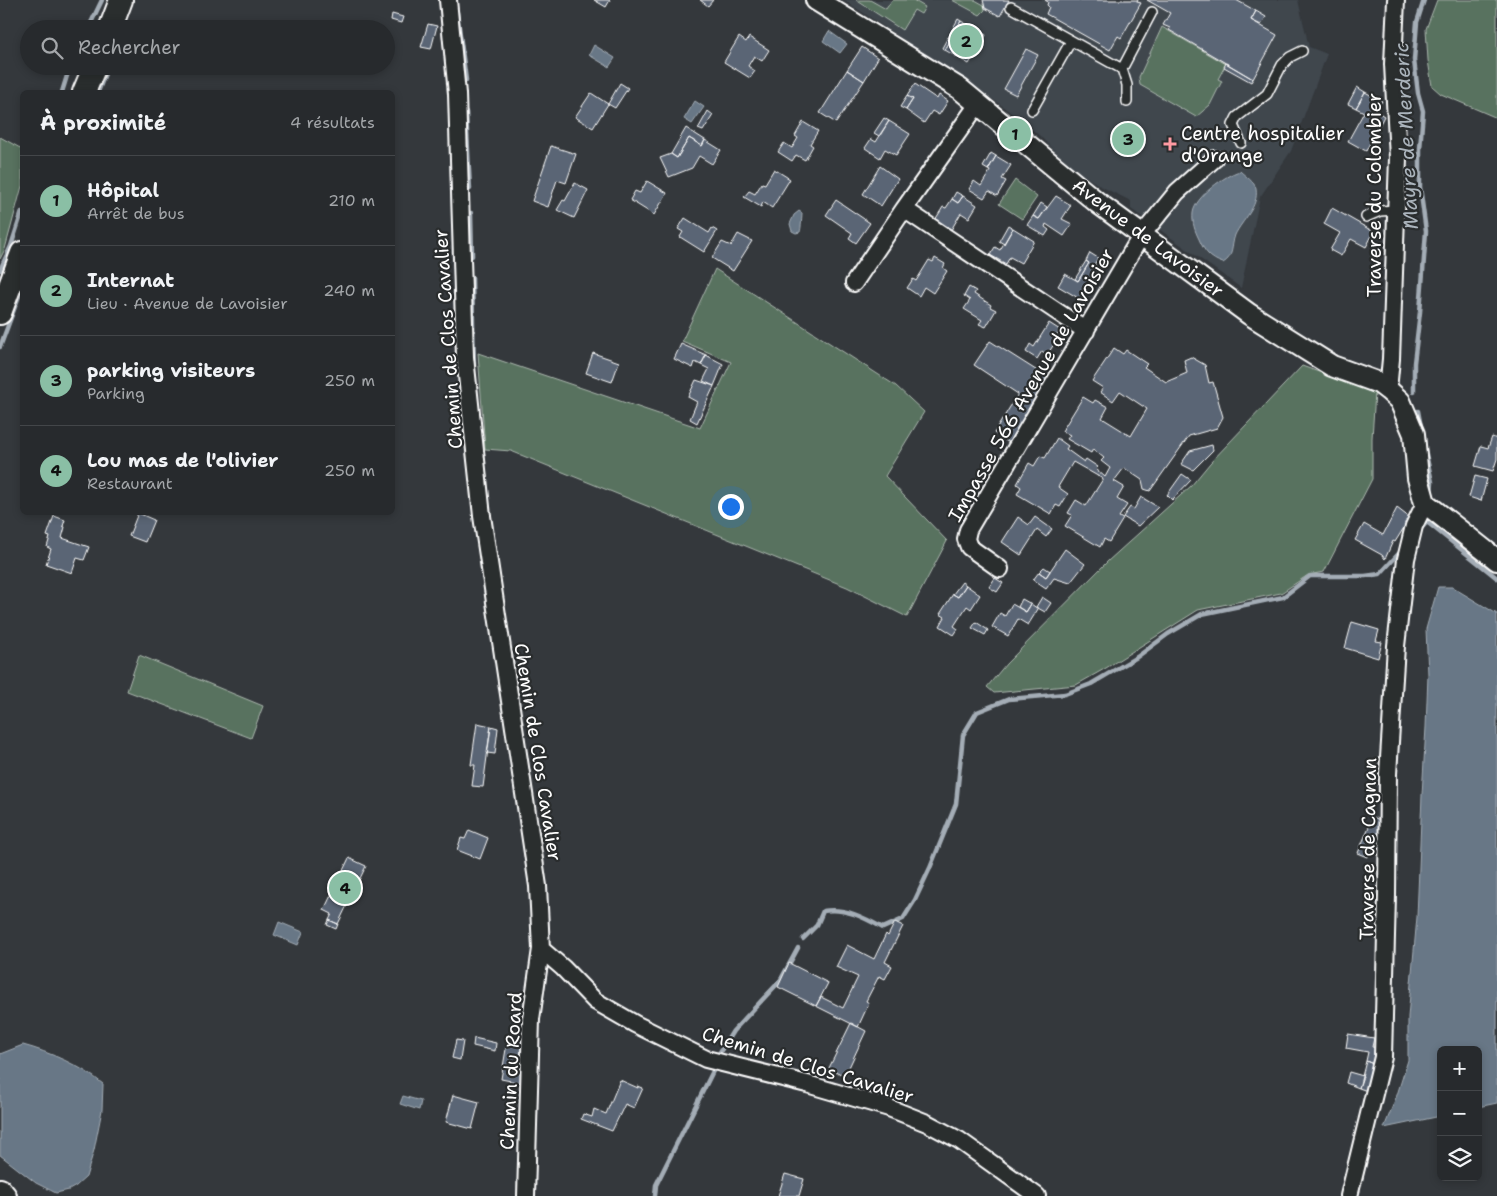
<!DOCTYPE html>
<html lang="fr">
<head>
<meta charset="utf-8">
<style>
  body { margin:0; font-family:"Shantell Sans",sans-serif; background:#333639; color:#f1f3f6 }
  .controls { position:absolute; right:15px; bottom:15px; display:grid; overflow:hidden; border-radius:8px; box-shadow:0 2px 8px #0003 }
  .controls button { width:45px; height:45px; display:grid; place-items:center; padding:0; border:0; border-bottom:1px solid #434649; background:#272a2d; color:#f1f3f6; font:25px sans-serif }
  .you { position:absolute; left:730px; top:506px; width:18px; height:18px; margin:-12px; border:4px solid #fff; border-radius:50%; background:#1a73e8; box-shadow:0 0 0 8px #1a73e833 }
  .badge { display:grid; place-items:center; width:32px; height:32px; border-radius:50%; background:#8abfa5; color:#111; font-size:16px; font-weight:700 }
  .pin { position:absolute; translate:-50% -50%; border:2px solid #fff; box-shadow:0 1px 5px #0006 }
  .list { margin:0; padding:0; list-style:none }
  h2 { display:flex; justify-content:space-between; align-items:center; height:65px; margin:0; padding:0 20px; font-size:21px }
  h2 small { font-size:16px; font-weight:400; color:#a4a7aa }
  .list li { display:grid; grid-template-columns:32px 1fr auto; gap:15px; align-items:center; box-sizing:border-box; height:90px; padding:0 20px; border-top:1px solid #434649 }
  .list b { display:block; font-size:19px; white-space:nowrap }
  .list p { margin:0; font-size:16px; white-space:nowrap; color:#a4a7aa }
  .list em { font-size:16px; font-style:normal; color:#a4a7aa }
  .icon { flex:none; width:28px; height:28px; fill:none; stroke:currentColor; stroke-width:2; stroke-linecap:round; stroke-linejoin:round }
  .map { position:relative; flex:none; width:1497px; height:1196px; overflow:hidden }
  .search { position:absolute; background:#272a2d; box-shadow:0 2px 8px #0003; left:20px; top:20px; width:375px; height:55px; display:flex; align-items:center; gap:12px; box-sizing:border-box; padding:0 18px; border-radius:28px; color:#a4a7aa; font-size:19px }
  .panel { position:absolute; background:#272a2d; box-shadow:0 2px 8px #0003; left:20px; top:90px; width:375px; height:425px; border-radius:8px }
  .map>svg:first-child { display:block }
  .built { fill:#3f464d }
  .green { fill:#58725f; stroke:#acb8af }
  .water { fill:#677786; stroke:#a4adb6 }
  .lines { fill:none; stroke-linecap:round; stroke-linejoin:round }
  .stream { stroke:#a4adb6; stroke-width:4.5 }
  .building { fill:#5a6575; stroke:#fff }
  .service-casing { stroke:#fff; stroke-width:12 }
  .minor-casing { stroke:#fff; stroke-width:20 }
  .tertiary-casing { stroke:#fff; stroke-width:24 }
  .secondary-casing { stroke:#fff; stroke-width:26 }
  .service { stroke:#2a2d2e; stroke-width:9 }
  .minor { stroke:#2a2d2e; stroke-width:16 }
  .tertiary { stroke:#2a2d2e; stroke-width:20 }
  .secondary { stroke:#2a2d2e; stroke-width:22 }
  .poi-dot { fill:#ff9aa2; stroke:#2a2d2e; stroke-width:2 }
  .labels { text-anchor:middle; dominant-baseline:central; stroke-width:4.5; stroke-linejoin:round; paint-order:stroke }
  .poi-label { font-size:19px; fill:#fff; stroke:#2a2d2e; text-anchor:start }
  .street-label { font-size:19px; fill:#fff; stroke:#2a2d2e }
  .water-label { font-size:20px; font-style:italic; fill:#abb4bc; stroke:#2a2d2e }
</style>
</head>
<body>
<div class="map">
<svg width="1497" height="1196" viewBox="0 0 1497 1196">
  <rect width="100%" height="100%" fill="#34383c"/>
  <filter id="ink" filterUnits="userSpaceOnUse"><feTurbulence type="fractalNoise" baseFrequency=".02" numOctaves="2"/><feDisplacementMap in="SourceGraphic" scale="10" xChannelSelector="R" yChannelSelector="G"/><feConvolveMatrix kernelMatrix="1 2 1 2 8 2 1 2 1" color-interpolation-filters="sRGB"/></filter>
  <g filter="url(#ink)">
    <path class="built" d="M844,0H1298L1309,47L1327,54L1291,151L1260,197L1241,288L1131,209V201L1102,187L1069,166L1040,136L1001,105Z"/>
    <path class="green" d="M856,0H870L886,9L892,0H913L925,7L921,14L914,10L902,30Z
      M952,0H975L984,5L985,10L980,15Z
      M1437,0H1497V118L1441,94L1432,86L1428,60L1426,29Z
      M1162,27L1226,64L1218,79L1222,81L1210,105L1196,117L1140,85L1139,77Z
      M0,137L22,149V186L5,249L0,259Z
      M1015,180L1037,197L1022,219L999,204Z
      M715,269L896,386L924,412L885,476L947,541L907,617L847,587L511,451L485,449L478,353L700,428L731,362L682,341Z
      M1302,366L1375,392L1372,438V479L1324,572L1308,575L1281,593L1198,610L1106,668L1076,685L994,693L987,687L1006,664L1108,561L1191,486L1210,463Z
      M139,655L263,706L251,738L127,691Z"/>
    <path class="water" d="M829,31L847,44L840,53L823,41Z
      M594,45L615,58L609,67L589,55Z
      M695,101L704,107L692,124L684,119Z
      M1240,171C1245,176 1255,182 1256,189C1259,207 1242,220 1235,235C1231,246 1234,257 1223,263C1210,259 1204,251 1199,239C1195,231 1192,223 1193,213C1195,197 1225,175 1240,171Z
      M799,211L802,213C802,216 801,230 800,232L796,233L792,231L790,224L794,215Z
      M1438,587H1452L1497,614V1103L1478,1107V1050H1441V1116L1384,1128L1397,1095L1408,1060V1017L1417,917L1422,795L1426,727L1428,675L1426,629Z
      M279,922L303,932L298,945L274,935Z
      M23,1045C49,1052 82,1066 103,1084L102,1110L94,1150L86,1177L76,1186L69,1190L56,1193L36,1183L0,1155V1054Z
      M403,1096L421,1101L419,1110L400,1104Z"/>
    <g class="lines">
      <path class="stream" d="M457,12L466,80
        M88,29L102,0
        M62,92L70,66
        M98,92L108,66
        M466,112L470,189
        M471,213L472,256
        M0,270L11,246L22,212
        M472,278L474,366
        M0,347L22,288
        M1414,392V363L1420,312L1426,231L1420,187V149L1423,111L1418,93L1414,60L1417,22L1424,0
        M1418,411L1421,427
        M1424,445L1432,482L1431,493
        M1427,522L1497,578
        M1418,532L1427,522
        M803,939L817,925L823,911C845,907 865,918 883,928L903,919L915,900L930,868L956,804L963,735L977,712L1009,699L1065,694L1091,684L1137,657L1168,634L1202,614L1283,597L1310,576H1365L1380,574L1403,549
        M720,1052L733,1031L780,981L798,948
        M655,1196L656,1185L715,1067"/>
    </g>
    <path class="building" d="M594,0H610L606,7Z
      M700,0H713L708,6Z
      M983,0H1009L1000,16L985,8Z
      M1045,0H1138L1137,2L1141,3L1121,38L1118,36L1110,50L1046,14L1049,7L1047,5L1048,2Z
      M1147,0H1236L1256,11L1251,20L1277,35L1253,79L1169,30L1170,28L1163,25L1170,13Z
      M1256,11L1266,17L1261,25L1251,20Z
      M392,14L403,17L401,23L391,20Z
      M958,19L961,21L954,32L952,30Z
      M961,21L986,35L979,46L975,43L971,50L976,52L969,64L945,50Z
      M428,24L437,26L431,49L421,47Z
      M739,37L746,42L749,37L769,50L762,61L754,56L748,66L755,71L750,78L724,62Z
      M948,37L951,39L945,50L942,48Z
      M862,47L878,58L864,81L847,70Z
      M1026,49L1038,55L1016,95L1004,89Z
      M1226,63L1253,79L1251,82L1224,67Z
      M847,70L864,81L836,123L820,113Z
      M620,83L628,88L615,108L608,104Z
      M915,84L937,99L939,95L948,101L939,115L932,111L924,123L906,110L913,99L907,96Z
      M1357,87L1365,92L1356,108L1348,104Z
      M1365,92L1382,101L1373,118L1381,122L1366,151L1348,141L1364,112L1356,108Z
      M591,93L608,104L593,128L575,117Z
      M907,96L913,99L906,110L900,107Z
      M708,111L713,115L703,131L698,129Z
      M1376,111L1384,116L1381,122L1373,118Z
      M884,118L889,121L879,136L874,133Z
      M889,121L910,134L896,155L885,149L880,158L865,148L871,139L876,142Z
      M803,122L818,131L810,144L813,146L805,160L796,155L792,161L778,152L784,143L792,148L798,138L795,136Z
      M686,128L705,140L702,146L689,138L677,158L671,154Z
      M689,138L702,146L705,140L721,150L712,164L699,156L692,168L669,177L660,158L671,154L677,158Z
      M551,146L576,154L566,183L557,180L548,207L532,201Z
      M991,153L996,156L988,170L983,167Z
      M996,156L1011,165L1002,179L1006,181L997,196L989,191L984,198L969,189L974,181L981,186L990,171L988,170Z
      M880,166L898,179L881,206L863,194Z
      M774,169L790,179L772,208L763,202L761,207L744,197L749,191L755,194L762,183L765,184Z
      M647,181L667,193L654,215L630,200L635,191L640,193Z
      M575,183L588,190L574,218L557,210L563,200L565,201Z
      M956,192L963,196L958,203L952,199Z
      M963,196L977,205L969,218L961,213L951,230L935,220L943,207L946,208L952,199L958,203Z
      M1056,196L1071,205L1062,219L1072,224L1064,236L1046,224L1045,227L1049,230L1045,236L1027,225L1033,216L1039,219Z
      M836,200L870,223L856,243L849,238L852,233L826,215Z
      M1041,203L1047,207L1039,219L1033,216Z
      M1332,208L1374,232L1366,247L1351,239L1341,256L1330,250L1340,233L1324,224Z
      M685,218L709,233L712,228L717,231L704,252L680,237L683,232L678,229Z
      M1008,225L1013,228L1004,244L999,241Z
      M1013,228L1034,241L1021,263L1010,257L1006,264L990,255L995,247L1000,250Z
      M738,234L752,241L733,271L712,258L722,242L731,246Z
      M1090,253L1098,258L1094,265L1099,267L1080,299L1058,286L1065,274L1078,281L1089,263L1086,261Z
      M935,258L945,264L943,268L947,271L933,293L924,287L919,296L907,288L913,279L916,281L929,260L933,262Z
      M1086,261L1089,263L1078,281L1075,279Z
      M969,287L976,291L974,294L991,305L990,307L996,310L986,327L979,324L982,320L964,309L970,300L964,296Z
      M1049,323L1060,330L1056,337L1058,338L1047,355L1042,351L1037,359L1026,352L1030,344L1034,347Z
      M990,341L1050,379L1011,444L994,433L1018,394L974,365Z
      M681,344L706,355L701,365L695,362L693,368L674,359Z
      M1114,348L1123,354L1126,350L1147,364L1144,367L1166,382L1187,373L1184,360L1191,357L1205,365L1209,383L1213,382L1223,417L1217,428L1189,436L1150,491L1144,489L1142,480L1124,468L1114,481L1124,487L1117,499L1127,505L1119,517L1123,519L1109,542L1104,539L1100,547L1065,526L1072,515L1068,513L1076,500L1086,506L1103,479L1073,462L1058,487L1068,494L1060,507L1056,505L1051,514L1017,494L1021,487L1017,484L1029,463L1034,466L1040,456L1045,458L1057,438L1068,446L1066,449L1084,462L1086,459L1098,467L1096,469L1105,477L1110,468L1101,461L1104,458L1093,449L1091,453L1067,439L1070,435L1062,431L1083,397L1093,403L1095,400L1108,407L1102,418L1131,436L1147,409L1120,391L1113,401L1100,392L1103,388L1092,381Z
      M593,353L619,362L612,382L586,373Z
      M706,355L723,364L714,386L703,381L709,369L701,365Z
      M696,380L714,386L697,423L690,419L697,402L688,397Z
      M1492,437L1497,439V459L1493,471L1475,466L1481,446L1488,448Z
      M1212,445L1213,450L1193,470L1181,464L1190,451Z
      M1182,474L1191,480L1172,500L1167,495Z
      M1475,476L1487,479L1481,501L1469,497Z
      M1141,497L1158,507L1138,526L1123,517L1130,507L1134,509Z
      M1397,508L1410,518L1395,542L1393,541L1385,559L1382,555L1355,540L1364,524L1383,535Z
      M138,513L154,520L145,542L129,536Z
      M54,516L65,520L63,526L65,527L62,538L89,547L84,560L77,558L72,573L46,564L51,549L47,547L50,537L47,536Z
      M1018,517L1029,525L1035,517L1052,529L1046,537L1037,530L1021,555L1002,542Z
      M1065,549L1085,564L1070,583L1054,578L1046,589L1033,580L1039,572L1046,577Z
      M1044,567L1050,571L1046,577L1039,572Z
      M995,578L1003,583L997,592L989,587Z
      M962,582L966,585L958,597L953,594Z
      M966,585L980,595L971,609L967,606L954,626L958,629L954,635L940,626L945,617L940,614L953,594L958,597Z
      M1042,597L1051,603L1045,612L1036,607Z
      M1022,599L1031,604L1026,612L1018,607Z
      M1012,604L1026,612L1031,604L1038,609L1028,625L1018,619L1008,636L992,627L1000,613L1005,616Z
      M976,622L988,630L985,635L972,628Z
      M1352,622L1379,630L1376,641L1382,642L1378,658L1345,648Z
      M477,723L491,726L483,787L472,786L475,765H471Z
      M491,726L498,728L495,754L487,753Z
      M1373,817L1386,823L1382,857L1370,852L1368,857L1358,853Z
      M469,830L488,838L480,859L457,850L461,838L465,839Z
      M349,858L366,866L338,924L329,920L332,914L324,910Z
      M329,920L338,924L336,929L327,925Z
      M895,922L903,926L885,962L892,966L885,979L879,976L866,1001L869,1003L858,1027L816,1006L821,997L843,1008L858,977L836,967L847,945L874,959L886,934L888,936Z
      M789,963L828,983L816,1006L778,987Z
      M851,1023L866,1031L845,1076L829,1068Z
      M1348,1034L1374,1038L1372,1047L1380,1048L1378,1066L1366,1061L1368,1052L1346,1048Z
      M508,1037L523,1040L521,1058L525,1061L521,1083L501,1079Z
      M474,1038L496,1043L495,1051L473,1046Z
      M456,1040L463,1041L460,1060L452,1058Z
      M1366,1061L1378,1066L1370,1092L1359,1088Z
      M1349,1072L1363,1076L1359,1088L1346,1083Z
      M620,1080L638,1088V1086L643,1088L634,1108L625,1104L612,1131L581,1119L583,1114L592,1117L594,1109L606,1114Z
      M453,1095L479,1102L472,1129L446,1122Z
      M785,1174L804,1179L799,1196H778Z"/>
    <g class="lines">
      <g class="service-casing">
        <path id="service" d="M1011,7L1122,69
          M1127,102V85L1122,69L1152,12
          M1032,110L1071,41
          M1241,143L1233,125L1237,117L1267,94L1282,65L1290,57L1302,51
          M1366,217L1380,211L1396,210"/>
      </g>
      <g class="minor-casing">
        <path id="minor" d="M448,0L457,94L465,357L482,516L538,886L541,949L531,1019L526,1196
          M978,104L904,209L1086,331
          M854,283L904,209
          M1388,390L1391,359L1398,158L1393,64L1396,0
          M1000,569L969,547L966,539L968,530L1141,236L1177,192L1214,159
          M541,949L563,968L595,1001L635,1024L706,1059L807,1084L889,1108L927,1123L959,1140L1037,1196
          M1349,1196L1383,1057L1387,895L1388,774L1396,646L1406,559L1414,526L1425,503"/>
      </g>
      <g class="tertiary-casing">
        <path id="tertiary" d="M816,0L960,89L1098,203L1249,314L1332,366L1379,383L1388,390L1400,401L1414,434L1418,478L1425,503L1497,560"/>
      </g>
      <g class="secondary-casing">
        <path id="secondary" d="M110,29L121,0
          M84,92L95,66
          M0,313L22,253
          M0,1190L5,1196"/>
      </g>
      <use href="#service" class="service"/>
      <use href="#minor" class="minor"/>
      <use href="#tertiary" class="tertiary"/>
      <use href="#secondary" class="secondary"/>
    </g>
  </g>
  <path class="poi-dot" d="M1167.5 136.5h5v5h5v5h-5v5h-5v-5h-5v-5h5z"/>
  <g class="labels">
    <g class="poi-label">
      <text x="1181" y="133">Centre hospitalier<tspan x="1181" dy="22">d'Orange</tspan></text>
    </g>
    <g class="street-label">
      <text transform="translate(1374 195) rotate(-90)">Traverse du Colombier</text>
      <text transform="translate(1148 238) rotate(37)">Avenue de Lavoisier</text>
      <text transform="translate(448 339) rotate(-94)">Chemin de Clos Cavalier</text>
      <text transform="translate(1031 385) rotate(-60)">Impasse 566 Avenue de Lavoisier</text>
      <text transform="translate(538 752) rotate(81)">Chemin de Clos Cavalier</text>
      <text transform="translate(1368 849) rotate(-89)">Traverse de Cagnan</text>
      <text transform="translate(808 1065) rotate(17)">Chemin de Clos Cavalier</text>
      <text transform="translate(511 1071) rotate(-87)">Chemin du Roard</text>
    </g>
    <g class="water-label">
      <text transform="translate(1406 136) rotate(-93)">Mayre de Merderic</text>
    </g>
  </g>
</svg>
<div class="controls">
<button>+</button>
<button>−</button>
<button><svg class="icon" aria-label="layers" viewBox="0 0 24 24"><path d="M12 4l9 5-9 5-9-5zM3 14l9 5 9-5"/></svg></button>
</div>
<div class="you"></div>
<div class="pin badge" style="left:1015px;top:134px">1</div>
<div class="pin badge" style="left:966px;top:41px">2</div>
<div class="pin badge" style="left:1128px;top:139px">3</div>
<div class="pin badge" style="left:345px;top:888px">4</div>
<div class="search"><svg class="icon" aria-label="search" viewBox="0 0 24 24"><circle cx="10" cy="10" r="6"/><path d="M15 15l6 6"/></svg>Rechercher</div>
<section class="panel">
<h2>À proximité<small>4 résultats</small></h2>
<ul class="list">
<li><span class="badge">1</span><div><b>Hôpital</b><p>Arrêt de bus</p></div><em>210 m</em></li>
<li><span class="badge">2</span><div><b>Internat</b><p>Lieu · Avenue de Lavoisier</p></div><em>240 m</em></li>
<li><span class="badge">3</span><div><b>parking visiteurs</b><p>Parking</p></div><em>250 m</em></li>
<li><span class="badge">4</span><div><b>Lou mas de l'olivier</b><p>Restaurant</p></div><em>250 m</em></li>
</ul>
</section>
</div>
</body>
</html>
